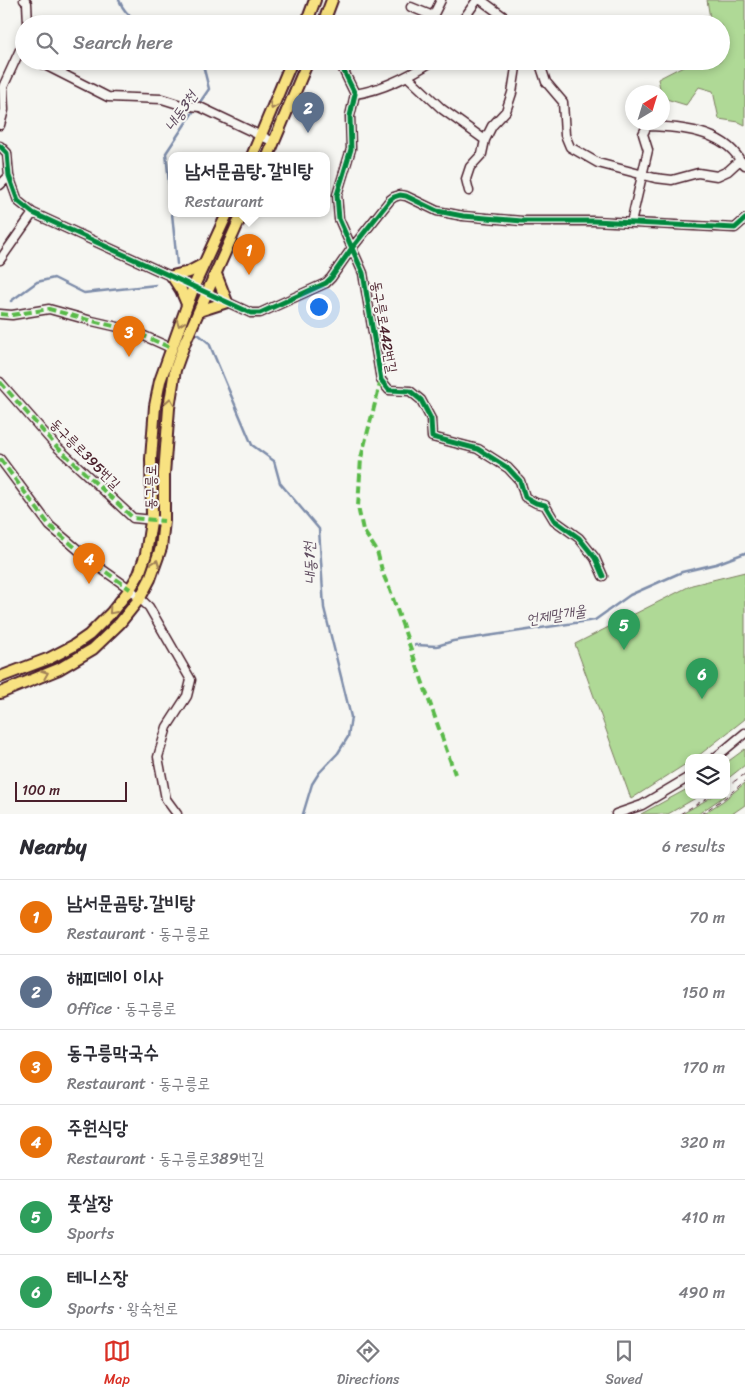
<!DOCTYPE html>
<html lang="en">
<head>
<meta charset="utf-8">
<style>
  body { margin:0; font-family:Sriracha,"Poor Story",sans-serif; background:#f2f2f3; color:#2b2b33 }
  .controls { position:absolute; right:15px; bottom:15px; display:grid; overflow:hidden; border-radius:10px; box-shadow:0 2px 8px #0003 }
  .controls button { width:45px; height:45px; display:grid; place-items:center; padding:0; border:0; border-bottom:1px solid #e1e1e2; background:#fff; color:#2b2b33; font:25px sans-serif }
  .compass { position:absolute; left:625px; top:85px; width:45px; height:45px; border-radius:50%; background:#fff; box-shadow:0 2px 8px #0003; rotate:38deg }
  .scale { position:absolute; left:15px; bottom:12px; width:112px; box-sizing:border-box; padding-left:5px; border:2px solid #4a1f2b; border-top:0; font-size:14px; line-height:18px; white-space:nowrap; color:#4a1f2b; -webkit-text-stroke:4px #f6f6f2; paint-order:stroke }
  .you { position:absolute; left:318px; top:306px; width:18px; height:18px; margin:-12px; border:4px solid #fff; border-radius:50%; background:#1a73e8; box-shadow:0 0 0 8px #1a73e833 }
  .badge { display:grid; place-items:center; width:32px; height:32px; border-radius:50%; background:#d93025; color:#fff; font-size:16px; font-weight:700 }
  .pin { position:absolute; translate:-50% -41px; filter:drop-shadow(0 1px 2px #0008) }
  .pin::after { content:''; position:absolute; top:26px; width:18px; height:15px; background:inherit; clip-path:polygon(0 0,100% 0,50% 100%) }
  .popup { position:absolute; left:168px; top:152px; width:162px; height:65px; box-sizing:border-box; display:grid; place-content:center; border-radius:10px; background:#fff; filter:drop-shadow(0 1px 4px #0005); font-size:16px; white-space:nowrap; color:#7c7c81 }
  .popup b { font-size:19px; color:#2b2b33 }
  .popup::after { content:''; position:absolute; left:50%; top:100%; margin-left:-10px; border:10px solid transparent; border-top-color:#fff }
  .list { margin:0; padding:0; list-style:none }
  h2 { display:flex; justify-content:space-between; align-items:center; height:65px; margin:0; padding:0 20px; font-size:21px }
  h2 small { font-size:16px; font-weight:400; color:#7c7c81 }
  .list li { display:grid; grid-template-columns:32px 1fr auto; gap:15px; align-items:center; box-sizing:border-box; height:75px; padding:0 20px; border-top:1px solid #e1e1e2 }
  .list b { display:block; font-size:19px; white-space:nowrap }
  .list p { margin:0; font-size:16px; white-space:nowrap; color:#7c7c81 }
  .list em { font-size:16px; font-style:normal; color:#7c7c81 }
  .icon { flex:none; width:28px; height:28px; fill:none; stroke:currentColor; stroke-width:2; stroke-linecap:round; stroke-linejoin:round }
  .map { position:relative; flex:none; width:745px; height:814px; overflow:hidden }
  .search { position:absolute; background:#fff; box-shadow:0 2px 8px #0003; left:15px; right:15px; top:15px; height:55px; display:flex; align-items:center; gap:12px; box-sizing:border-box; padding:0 18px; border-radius:28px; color:#7c7c81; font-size:19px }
  .sheet { height:515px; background:#fff }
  nav { display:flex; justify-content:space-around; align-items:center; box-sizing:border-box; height:70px; border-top:1px solid #e1e1e2; background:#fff; font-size:14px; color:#7c7c81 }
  nav a { display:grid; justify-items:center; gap:2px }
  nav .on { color:#d93025 }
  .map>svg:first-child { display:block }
  .green { fill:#afd996; stroke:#7c7c60 }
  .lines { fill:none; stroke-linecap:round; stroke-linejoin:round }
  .stream { stroke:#7e8daa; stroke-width:2.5 }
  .minor-casing { stroke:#4a1f2b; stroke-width:11 }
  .major-casing { stroke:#4a1f2b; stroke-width:14 }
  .path { stroke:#4a1f2b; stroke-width:1; stroke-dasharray:5 4; stroke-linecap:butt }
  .minor { stroke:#f6f6f2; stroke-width:8 }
  .major { stroke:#f8e281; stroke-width:10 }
  .quiet { stroke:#58b947; stroke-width:4; stroke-dasharray:8 4; stroke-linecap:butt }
  .cycleway-casing { stroke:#f6f6f2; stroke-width:8 }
  .cycleway { stroke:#00873e; stroke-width:5 }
  .oneway { stroke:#a18056 }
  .labels { text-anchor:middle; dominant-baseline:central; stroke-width:4; stroke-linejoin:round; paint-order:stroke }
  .street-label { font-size:14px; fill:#4a1f2b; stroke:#f6f6f2 }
  .water-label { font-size:15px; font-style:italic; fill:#604d60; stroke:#f6f6f2 }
</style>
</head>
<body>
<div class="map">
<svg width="745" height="814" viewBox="0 0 745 814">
  <rect width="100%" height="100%" fill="#f6f6f2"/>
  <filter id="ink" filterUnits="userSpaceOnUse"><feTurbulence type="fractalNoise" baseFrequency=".02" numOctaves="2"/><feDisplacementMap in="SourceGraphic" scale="10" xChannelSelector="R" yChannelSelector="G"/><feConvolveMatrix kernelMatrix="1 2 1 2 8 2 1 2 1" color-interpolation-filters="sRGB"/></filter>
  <g filter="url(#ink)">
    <path class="green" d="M707,0H745V125L739,122L719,119L713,91L699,87L686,105L663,98L662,92H661L658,79L685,65L689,61H721V24H711Z
      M745,572V719L698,756L695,758H689V762L631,799L575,644L692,585Z
      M745,749V765L726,780V763Z
      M745,783V805L732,814H703L723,801Z
      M689,788V795H701L668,814H641Z
      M715,795H726L698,814H682Z"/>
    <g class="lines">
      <path class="stream" d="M119,0C132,31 152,19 177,24
        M198,105L209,89L204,69L200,61
        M177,264L166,153L195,109
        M11,301L37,282L54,278L84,293L156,285
        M198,334L209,343L252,445L274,461L280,483L319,529L324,608L351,717L348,737L338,753L319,773L312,784L303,814
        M415,645L437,646L453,641L595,620L630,595L682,572L716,564L745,553"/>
      <g class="minor-casing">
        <path id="minor" d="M24,0L27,3L28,24
          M481,0L507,19L511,24
          M411,7L433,16
          M429,24L441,0
          M460,24L477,0
          M24,41L19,52L24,55
          M37,61L108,97L162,99L181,105L200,107L274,142
          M339,61L355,94L350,116L351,149L337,195L339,219L363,273L381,380L389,390L410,391L421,400L431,419L432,437L478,449L508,468L520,481L525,497L536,503L545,505L554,520L579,538L595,558L603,576
          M539,61L546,82L563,102L565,135L570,147L598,163L655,178L672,180L698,173L717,176L728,171L740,160L745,165
          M408,77L442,109L485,140
          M355,94C383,90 409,76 433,61
          M0,125L4,110L3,87L19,52
          M0,146L7,153L9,176L18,201L33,213L251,313H260L326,283L331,278L352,248L390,200L394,197L400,195L406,196L437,211L463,216L522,221H594L735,228L745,219
          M0,185L9,176
          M469,191L466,179L470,167L482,154L485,140L492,126L506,111L512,93L517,61
          M631,223L648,150L643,134L647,126C679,127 722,130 740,160
          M0,260L33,213
          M0,314L12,315L49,309L92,321L131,330L171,348
          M0,382L56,446L133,518L164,521
          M0,459L50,526L96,565L130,589L149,607L191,680L187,696L167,727L158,757L166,799L177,814
          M715,758L745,733
          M616,814L642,805L689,777"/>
      </g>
      <g class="major-casing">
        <path id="major" d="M306,24L315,0
          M323,24L332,0
          M252,156L292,61
          M268,156L308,61
          M187,304L181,290L172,276L189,272L204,264
          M199,311L227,302L216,274
          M0,677L50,658L73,646L89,635L111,613L130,589L139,574L146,554L152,515L151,459L155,406L160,381L194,286L227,214
          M0,693L59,669L93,649L120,623L140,598L150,579L161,548L164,521V474L169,408L175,370L185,342L242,214"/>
      </g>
      <path class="path" d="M726,787L745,774
        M680,814L712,795
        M701,814L726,797L745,781"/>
      <use href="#minor" class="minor"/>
      <use href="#major" class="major"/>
      <path class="quiet" d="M0,314L12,315L49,309L92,321L131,330L171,348
        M381,380L361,458L358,507L363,530L377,551L383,574L390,590L455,774
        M0,382L56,446L133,518L164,521
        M0,459L50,526L96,565L130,589"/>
      <g class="cycleway-casing">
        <path id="cycleway" d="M339,61L355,94L350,116L351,149L337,195L339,219L363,273L381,380L389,390L410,391L421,400L431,419L432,437L478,449L508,468L520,481L525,497L536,503L545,505L554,520L579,538L595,558L603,576
          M0,146L7,153L9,176L18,201L33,213L251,313H260L326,283L331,278L352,248L390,200L394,197L400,195L406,196L437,211L463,216L522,221H594L735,228L745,219"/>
      </g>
      <use href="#cycleway" class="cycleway"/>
    </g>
    <defs><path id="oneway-chevron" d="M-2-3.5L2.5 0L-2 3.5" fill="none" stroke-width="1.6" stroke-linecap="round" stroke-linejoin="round" transform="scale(1.25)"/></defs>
    <g class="oneway">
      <use href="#oneway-chevron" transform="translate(273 106) rotate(113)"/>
      <use href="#oneway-chevron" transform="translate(180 323) rotate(110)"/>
      <use href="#oneway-chevron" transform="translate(170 401) rotate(-81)"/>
      <use href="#oneway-chevron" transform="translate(156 563) rotate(-70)"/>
      <use href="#oneway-chevron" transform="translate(112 611) rotate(131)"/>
      <use href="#oneway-chevron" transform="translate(45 674) rotate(-22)"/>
    </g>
  </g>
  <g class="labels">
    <g class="street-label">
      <text transform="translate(384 327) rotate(80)">동구릉로442번길</text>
      <text transform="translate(85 454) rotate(45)">동구릉로395번길</text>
      <text transform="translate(151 487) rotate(-89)">동구릉로</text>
    </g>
    <g class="water-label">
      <text transform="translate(181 111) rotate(-56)">내동3천</text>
      <text transform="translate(310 563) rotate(-93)">내동1천</text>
      <text transform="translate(556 615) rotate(-9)">언제말개울</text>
    </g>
  </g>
</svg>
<div class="controls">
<button><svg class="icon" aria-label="layers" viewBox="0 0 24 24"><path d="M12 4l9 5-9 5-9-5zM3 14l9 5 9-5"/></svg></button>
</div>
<svg class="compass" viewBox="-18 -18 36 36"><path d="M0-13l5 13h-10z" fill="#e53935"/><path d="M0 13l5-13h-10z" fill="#7c7c81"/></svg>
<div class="scale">100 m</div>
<div class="you"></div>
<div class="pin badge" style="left:249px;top:275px;background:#e8710a">1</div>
<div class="popup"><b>남서문곰탕.갈비탕</b>Restaurant</div>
<div class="pin badge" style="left:308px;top:133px;background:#5c6f8a">2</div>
<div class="pin badge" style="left:129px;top:357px;background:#e8710a">3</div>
<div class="pin badge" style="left:89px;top:584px;background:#e8710a">4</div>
<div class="pin badge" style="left:624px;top:650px;background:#2e9e5b">5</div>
<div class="pin badge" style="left:702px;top:699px;background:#2e9e5b">6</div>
<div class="search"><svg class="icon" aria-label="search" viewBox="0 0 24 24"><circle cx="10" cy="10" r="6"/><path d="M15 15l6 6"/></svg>Search here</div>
</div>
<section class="sheet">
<h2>Nearby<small>6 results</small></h2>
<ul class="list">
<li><span class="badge" style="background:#e8710a">1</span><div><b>남서문곰탕.갈비탕</b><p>Restaurant · 동구릉로</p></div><em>70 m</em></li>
<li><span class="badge" style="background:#5c6f8a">2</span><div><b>해피데이 이사</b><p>Office · 동구릉로</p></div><em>150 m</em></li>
<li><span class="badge" style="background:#e8710a">3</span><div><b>동구릉막국수</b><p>Restaurant · 동구릉로</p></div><em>170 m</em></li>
<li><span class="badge" style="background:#e8710a">4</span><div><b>주원식당</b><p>Restaurant · 동구릉로389번길</p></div><em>320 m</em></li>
<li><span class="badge" style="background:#2e9e5b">5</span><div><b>풋살장</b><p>Sports</p></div><em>410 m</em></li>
<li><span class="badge" style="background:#2e9e5b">6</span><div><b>테니스장</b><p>Sports · 왕숙천로</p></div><em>490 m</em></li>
</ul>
</section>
<nav>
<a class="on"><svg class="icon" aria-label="map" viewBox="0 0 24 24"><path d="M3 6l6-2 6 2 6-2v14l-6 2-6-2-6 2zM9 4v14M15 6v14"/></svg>Map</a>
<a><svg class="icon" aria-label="directions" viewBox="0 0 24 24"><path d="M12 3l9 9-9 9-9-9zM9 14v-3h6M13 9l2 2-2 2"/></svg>Directions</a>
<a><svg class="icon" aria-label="saved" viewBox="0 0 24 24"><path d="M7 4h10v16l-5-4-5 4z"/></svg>Saved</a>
</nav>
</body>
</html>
